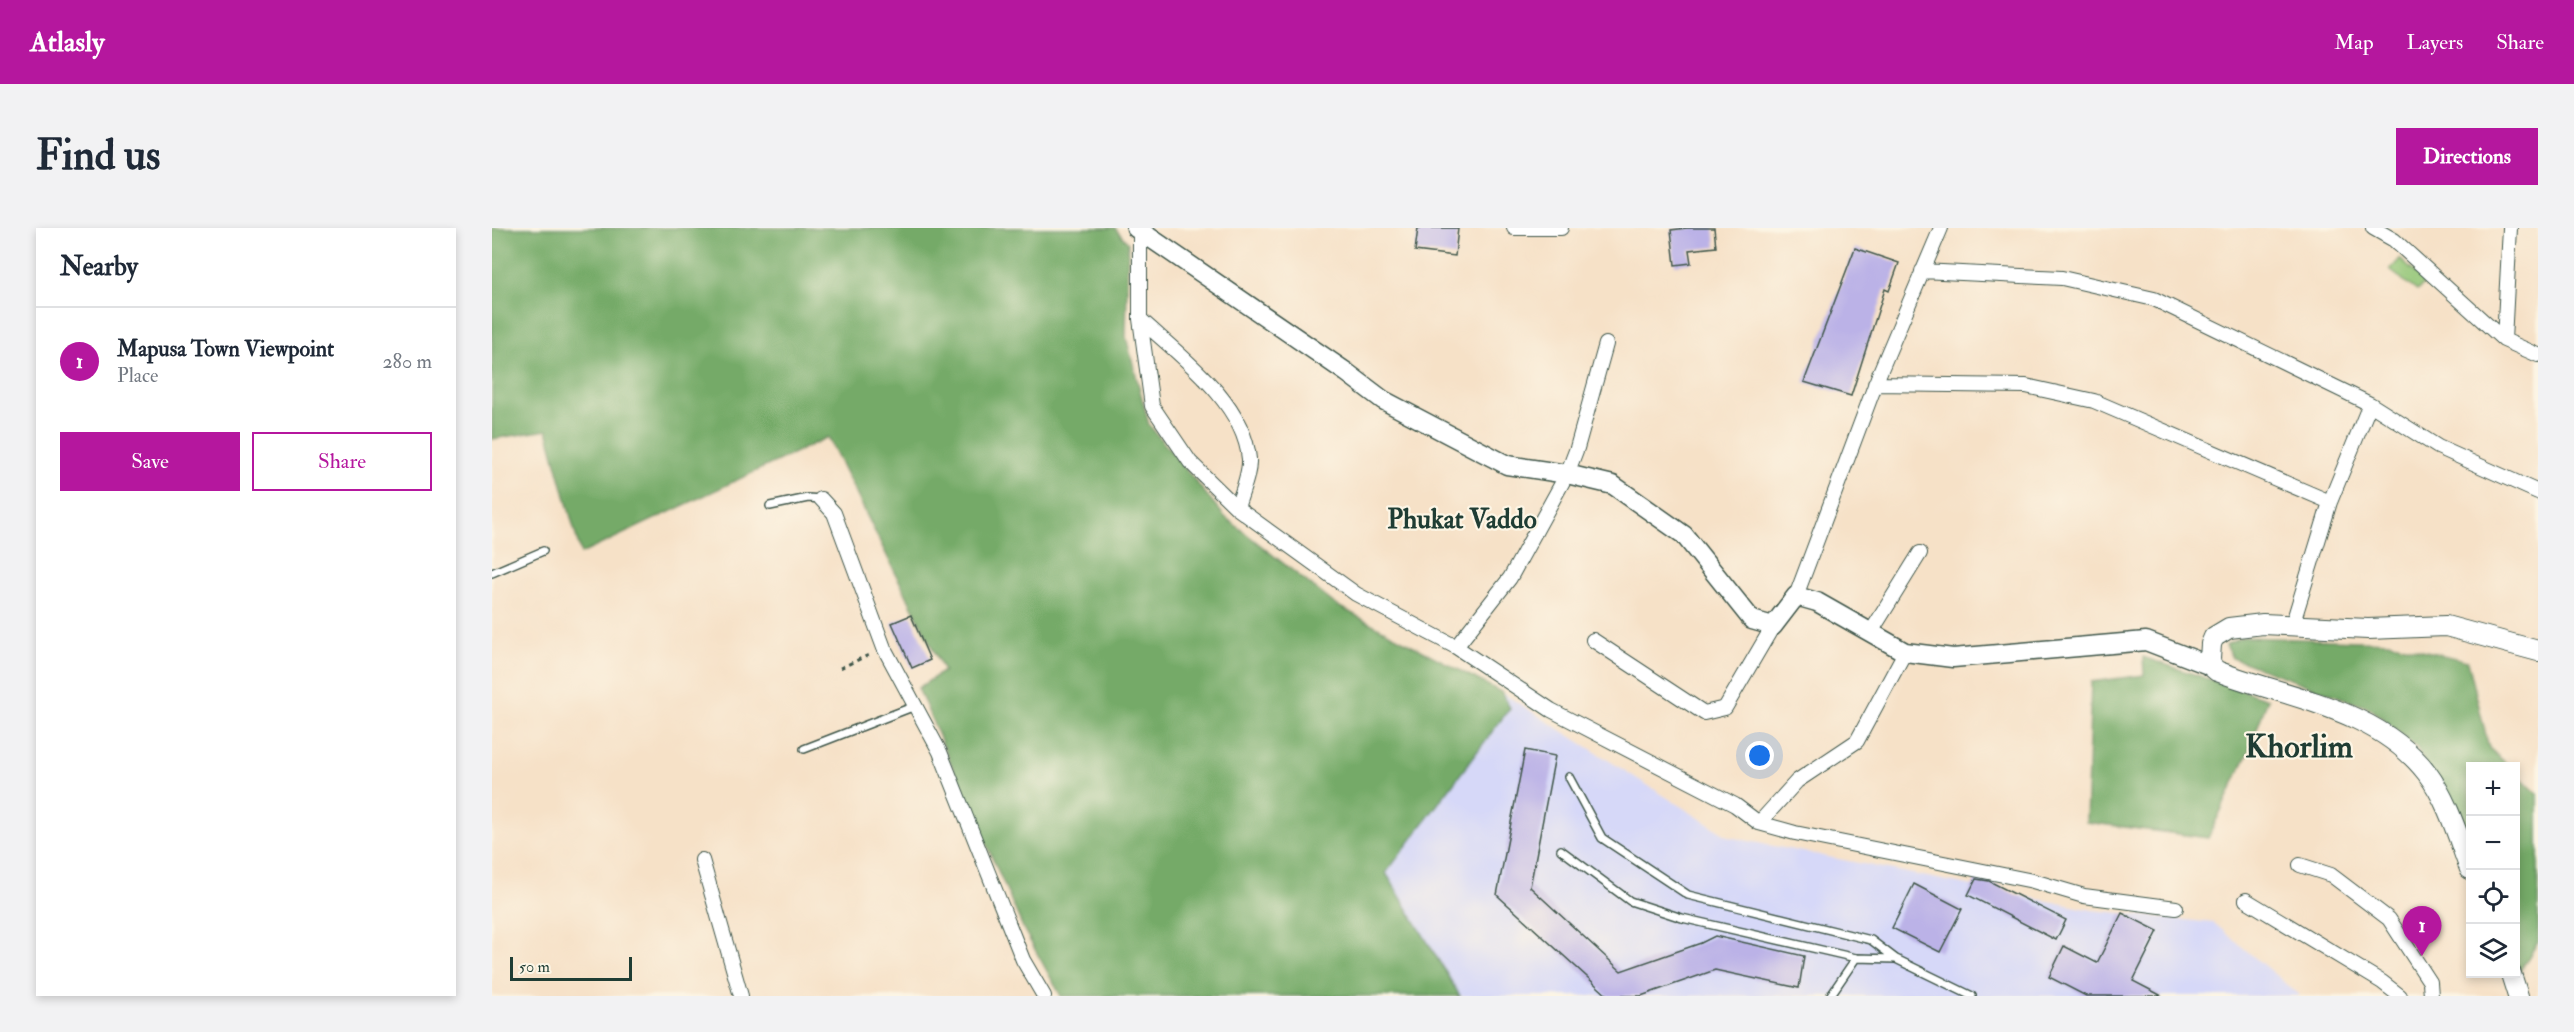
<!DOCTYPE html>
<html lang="en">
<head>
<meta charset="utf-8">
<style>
  body { margin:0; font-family:"IM FELL Double Pica",serif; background:#f2f2f3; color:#1f2937 }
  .controls { position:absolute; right:18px; bottom:18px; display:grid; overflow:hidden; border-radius:0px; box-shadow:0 3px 9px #0003 }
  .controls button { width:54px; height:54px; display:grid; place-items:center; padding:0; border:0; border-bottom:2px solid #e0e1e3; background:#fff; color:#1f2937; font:30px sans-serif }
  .scale { position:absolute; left:18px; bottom:15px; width:122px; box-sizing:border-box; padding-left:6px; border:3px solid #1f3d34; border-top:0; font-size:16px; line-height:21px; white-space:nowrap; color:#1f3d34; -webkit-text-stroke:4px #fcf5e5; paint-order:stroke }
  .you { position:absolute; left:1268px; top:528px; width:21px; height:21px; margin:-15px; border:4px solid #fff; border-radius:50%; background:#1a73e8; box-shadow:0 0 0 9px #1a73e833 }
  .badge { display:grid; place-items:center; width:39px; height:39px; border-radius:50%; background:#b5179e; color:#fff; font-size:20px; font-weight:700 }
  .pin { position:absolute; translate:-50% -50px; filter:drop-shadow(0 2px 3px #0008) }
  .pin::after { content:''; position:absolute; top:32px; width:21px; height:18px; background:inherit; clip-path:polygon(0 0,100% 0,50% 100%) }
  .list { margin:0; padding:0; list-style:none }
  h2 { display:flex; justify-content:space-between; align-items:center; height:78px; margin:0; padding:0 24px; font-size:26px }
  h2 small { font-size:20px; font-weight:400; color:#747a83 }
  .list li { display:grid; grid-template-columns:39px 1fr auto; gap:18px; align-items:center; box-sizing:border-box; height:108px; padding:0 24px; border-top:2px solid #e0e1e3 }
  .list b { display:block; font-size:22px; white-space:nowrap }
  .list p { margin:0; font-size:20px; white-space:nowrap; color:#747a83 }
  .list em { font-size:20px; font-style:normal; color:#747a83 }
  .actions { display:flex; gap:12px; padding:18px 24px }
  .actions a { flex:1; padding:14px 0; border:2px solid #b5179e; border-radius:0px; text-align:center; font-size:21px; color:#b5179e }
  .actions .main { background:#b5179e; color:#fff }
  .icon { flex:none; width:33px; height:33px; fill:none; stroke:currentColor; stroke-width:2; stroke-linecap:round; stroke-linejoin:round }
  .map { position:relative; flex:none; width:2046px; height:768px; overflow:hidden; border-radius:0px }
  header { display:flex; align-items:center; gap:36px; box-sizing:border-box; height:84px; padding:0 30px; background:#b5179e; color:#fff }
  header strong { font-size:28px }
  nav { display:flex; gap:33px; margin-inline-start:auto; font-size:21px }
  .intro { display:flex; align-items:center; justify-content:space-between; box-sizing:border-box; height:144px; padding:0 36px }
  h1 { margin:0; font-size:42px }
  .button { padding:15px 27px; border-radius:0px; background:#b5179e; color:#fff; font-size:21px; font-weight:700 }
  main { display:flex; gap:36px; padding:0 36px }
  aside { flex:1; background:#fff; border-radius:0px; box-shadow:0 3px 9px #0003 }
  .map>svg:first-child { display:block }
  .built { fill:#d6d8f8 }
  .green { fill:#92c576; stroke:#588155; stroke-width:1.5 }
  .forest { fill:#75aa67; stroke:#4a744e; stroke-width:1.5 }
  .building { fill:#bbb2e7 }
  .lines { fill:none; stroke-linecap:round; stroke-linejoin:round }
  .service-casing { stroke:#3f564a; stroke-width:10 }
  .minor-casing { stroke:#3f564a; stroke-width:16 }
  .tertiary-casing { stroke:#3f564a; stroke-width:21 }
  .secondary-casing { stroke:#3f564a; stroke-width:22 }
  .path { stroke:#3f564a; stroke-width:3; stroke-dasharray:4.5 4.5; stroke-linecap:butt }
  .service { stroke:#fff; stroke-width:7 }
  .minor { stroke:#fff; stroke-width:14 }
  .tertiary { stroke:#fff; stroke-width:18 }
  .secondary { stroke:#fff; stroke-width:20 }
  .labels { text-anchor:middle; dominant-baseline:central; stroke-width:4.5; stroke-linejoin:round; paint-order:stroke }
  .neighbourhood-label { font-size:27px; font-weight:bold; fill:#1f3d34; stroke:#fcf5e5 }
  .district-label { font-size:32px; font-weight:bold; fill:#1f3d34; stroke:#fcf5e5 }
</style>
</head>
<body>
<header>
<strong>Atlasly</strong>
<nav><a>Map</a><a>Layers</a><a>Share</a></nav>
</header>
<div class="intro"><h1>Find us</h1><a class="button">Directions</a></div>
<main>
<aside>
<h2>Nearby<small></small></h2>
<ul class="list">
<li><span class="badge">1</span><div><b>Mapusa Town Viewpoint</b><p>Place</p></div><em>280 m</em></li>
</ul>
<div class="actions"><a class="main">Save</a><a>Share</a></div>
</aside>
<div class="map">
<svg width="2046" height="768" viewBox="0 0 2046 768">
  <rect width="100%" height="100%" fill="#fcf5e5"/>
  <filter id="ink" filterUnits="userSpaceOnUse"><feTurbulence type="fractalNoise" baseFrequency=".0167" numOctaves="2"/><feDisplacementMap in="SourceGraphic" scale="12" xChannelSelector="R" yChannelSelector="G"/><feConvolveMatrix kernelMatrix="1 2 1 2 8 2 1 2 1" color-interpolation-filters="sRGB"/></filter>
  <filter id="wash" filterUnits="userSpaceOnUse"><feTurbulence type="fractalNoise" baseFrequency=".008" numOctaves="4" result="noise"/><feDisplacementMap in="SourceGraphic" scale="24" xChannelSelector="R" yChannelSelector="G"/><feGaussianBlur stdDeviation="1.35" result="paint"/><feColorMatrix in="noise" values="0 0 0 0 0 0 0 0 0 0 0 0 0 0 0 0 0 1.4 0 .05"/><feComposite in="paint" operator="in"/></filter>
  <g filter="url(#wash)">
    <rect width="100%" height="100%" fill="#f6e1c7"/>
    <path class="built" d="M1009,464L1237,609L1600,682L1722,695L1808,768H947L866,654L950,496Z"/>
    <path class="green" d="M1908,31L1933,54L1925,63L1898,42Z"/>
    <path class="forest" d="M0,0H623L636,15L634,109L657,197L733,289L844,377L1009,464L1018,480L894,645L968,768H569L532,702L426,460L452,443L336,209L89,326L55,202L0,211Z
      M1751,409L1897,414L1976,433L1997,520L2017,538H1978V619L1925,520L1878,480L1740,430L1733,417Z
      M1651,429L1776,471L1756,525L1716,610L1594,594L1599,454L1652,447Z
      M2024,545L2046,566V714L2027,744L2024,732Z"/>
    <g id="blocks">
      <path class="building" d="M926,0H966L963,28L923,23Z
        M1195,0H1222L1224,19L1197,22L1199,35L1183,37L1179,2Z
        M1363,20L1407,35L1397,63L1393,61L1359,168L1312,154Z
        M419,387L438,432L420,440L400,395Z
        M1033,522L1063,528L1038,659L1129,743L1209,715L1223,708L1312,728L1307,760L1223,742L1149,768H1116L1005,667Z
        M1484,651L1497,653L1574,692L1564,712L1476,667Z
        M1422,656L1470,681L1448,724L1400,700Z
        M1630,685L1666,703L1641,753L1670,768H1594L1557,749L1572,718L1605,735Z"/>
    </g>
  </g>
  <g filter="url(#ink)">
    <use href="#blocks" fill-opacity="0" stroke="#3f564a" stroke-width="1.5"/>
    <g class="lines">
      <g class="service-casing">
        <path id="service" d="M278,278L316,270L329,271
          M0,345L51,323
          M312,521L423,478
          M1077,549L1110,610L1196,667L1379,712L1404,731
          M1069,622L1138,673L1190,690L1364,730L1404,731L1480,768
          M1338,768L1364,730"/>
      </g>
      <g class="minor-casing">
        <path id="minor" d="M648,0V91L660,178L698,234L745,280L864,366L964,419L1059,482L1243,577L1267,595L1305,553L1365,513L1413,424
          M1022,0H1069
          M1881,0L1902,12L2012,112L2046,127
          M1430,43L1570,50L1662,71L1878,176L1946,219L2046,264
          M648,91C687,127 752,174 757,231C758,246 749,266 745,280
          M2012,112L2018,0
          M1383,156L1534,158L1602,173L1838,274
          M329,271L342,285L392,420L448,524L531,732L552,768
          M1304,368L1388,144L1449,0
          M1800,398L1838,274L1878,176
          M1379,404L1428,325
          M1101,412L1212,485L1233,480L1281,398
          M964,419L1018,350L1075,246L1085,220L1114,116
          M1267,595L1303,605L1541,653L1592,668L1684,680
          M210,632L249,768
          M1808,637L1839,647L1897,691L1938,754L1939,768
          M1754,672L1890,754L1908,768"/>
      </g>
      <g class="tertiary-casing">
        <path id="tertiary" d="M644,0L854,144L891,172L1015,237L1075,246L1121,257L1192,307L1260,392L1281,398L1304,368L1325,374L1413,424L1461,430L1654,413L1719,438"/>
      </g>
      <g class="secondary-casing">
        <path id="secondary" d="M1978,641C1966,609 1956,573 1935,545C1885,480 1796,470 1725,443L1719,438L1718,431L1719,416L1722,409L1737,400L1771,396L1876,401L1954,398L2046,423
          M2019,746L2026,768"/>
      </g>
      <path class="path" d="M348,440L379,426"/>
      <use href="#service" class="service"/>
      <use href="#minor" class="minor"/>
      <use href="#tertiary" class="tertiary"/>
      <use href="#secondary" class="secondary"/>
    </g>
  </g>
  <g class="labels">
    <g class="neighbourhood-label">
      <text x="970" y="291">Phukat Vaddo</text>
    </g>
    <g class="district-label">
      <text x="1807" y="519">Khorlim</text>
    </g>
  </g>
</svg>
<div class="controls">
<button>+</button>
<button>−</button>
<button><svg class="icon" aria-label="locate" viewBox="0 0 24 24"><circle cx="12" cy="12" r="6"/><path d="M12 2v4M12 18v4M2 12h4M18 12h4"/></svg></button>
<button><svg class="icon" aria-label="layers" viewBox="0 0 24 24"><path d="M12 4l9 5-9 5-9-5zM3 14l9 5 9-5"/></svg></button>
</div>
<div class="scale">50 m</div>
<div class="you"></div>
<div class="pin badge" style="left:1930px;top:728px">1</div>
</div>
</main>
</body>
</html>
